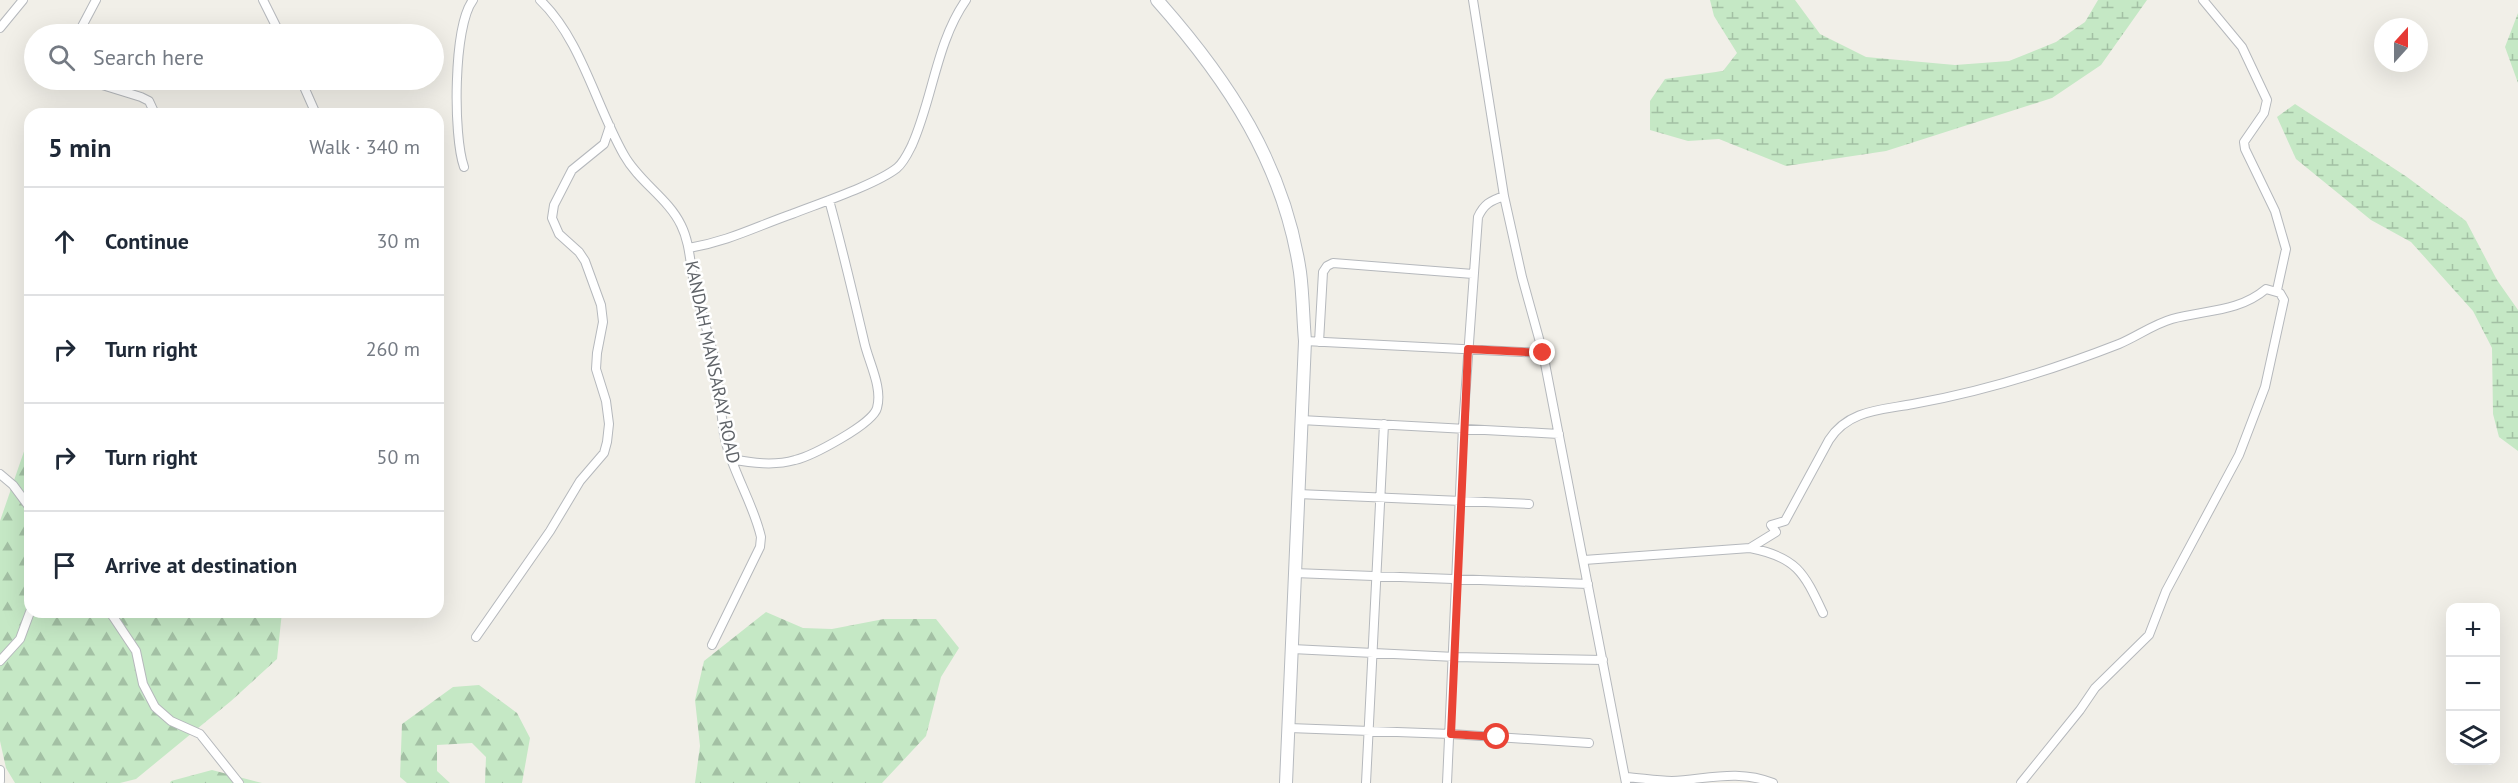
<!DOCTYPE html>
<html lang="en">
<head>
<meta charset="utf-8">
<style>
  body { margin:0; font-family:"PT Sans",sans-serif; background:#f2f2f3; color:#1f2937 }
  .controls { position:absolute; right:18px; bottom:18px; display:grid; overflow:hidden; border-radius:12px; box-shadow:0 6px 24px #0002 }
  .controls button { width:54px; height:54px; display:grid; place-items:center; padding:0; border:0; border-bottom:2px solid #e0e1e3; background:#fff; color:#1f2937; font:30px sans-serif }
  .compass { position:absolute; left:2374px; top:18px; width:54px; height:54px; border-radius:50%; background:#fff; box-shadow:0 6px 24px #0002; rotate:21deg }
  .stop { position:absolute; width:18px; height:18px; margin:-14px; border:4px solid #ea4335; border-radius:50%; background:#fff }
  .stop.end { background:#ea4335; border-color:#fff; box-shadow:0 2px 6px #0008 }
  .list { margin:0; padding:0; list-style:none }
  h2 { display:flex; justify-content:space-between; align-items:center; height:78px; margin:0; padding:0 24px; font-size:26px }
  h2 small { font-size:20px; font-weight:400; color:#747a83 }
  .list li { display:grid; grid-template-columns:39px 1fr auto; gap:18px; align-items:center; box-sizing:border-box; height:108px; padding:0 24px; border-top:2px solid #e0e1e3 }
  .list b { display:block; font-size:22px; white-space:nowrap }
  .list em { font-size:20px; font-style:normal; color:#747a83 }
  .icon { flex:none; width:33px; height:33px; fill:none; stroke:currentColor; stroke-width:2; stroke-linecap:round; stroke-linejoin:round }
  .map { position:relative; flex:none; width:2518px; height:783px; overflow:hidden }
  .search { position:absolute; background:#fff; box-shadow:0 6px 24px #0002; left:24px; top:24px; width:420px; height:66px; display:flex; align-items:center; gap:15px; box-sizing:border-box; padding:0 21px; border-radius:33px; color:#747a83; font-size:22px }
  .panel { position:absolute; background:#fff; box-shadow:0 6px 24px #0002; left:24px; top:108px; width:420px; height:510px; border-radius:18px }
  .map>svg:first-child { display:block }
  .forest { fill:url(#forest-firs) }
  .wetland { fill:url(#wetland-marsh) }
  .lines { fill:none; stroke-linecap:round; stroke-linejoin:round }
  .minor-casing { stroke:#b5b8bc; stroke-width:10 }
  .secondary-casing { stroke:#b6babf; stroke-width:14 }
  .minor { stroke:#fff; stroke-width:8 }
  .secondary { stroke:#fff; stroke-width:12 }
  .route { stroke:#ea4335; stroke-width:8 }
  .labels { text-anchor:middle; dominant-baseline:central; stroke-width:5; stroke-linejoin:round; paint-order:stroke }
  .street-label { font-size:18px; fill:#5f6368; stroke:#fff }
</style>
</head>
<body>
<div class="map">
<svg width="2518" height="783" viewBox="0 0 2518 783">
  <defs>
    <pattern id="forest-firs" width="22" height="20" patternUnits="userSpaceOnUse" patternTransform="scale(1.5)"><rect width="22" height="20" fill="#c5e8c5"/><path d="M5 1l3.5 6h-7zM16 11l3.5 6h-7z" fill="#a3c0a4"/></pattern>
    <pattern id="wetland-marsh" width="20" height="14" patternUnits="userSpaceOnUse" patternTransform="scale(1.5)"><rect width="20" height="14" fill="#c5e8c5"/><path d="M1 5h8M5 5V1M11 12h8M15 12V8" fill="none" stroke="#a3c0a4"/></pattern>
  </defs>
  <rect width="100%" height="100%" fill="#f1efe8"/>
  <path class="forest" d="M30,434V612H282L277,659L231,701L136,779L120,783H15L6,768L0,741V521Z
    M766,612L803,628L832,629L884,619H936L959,648L941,677L926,736L882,783H695L700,746L695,700L704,661Z
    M479,685L517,713L530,738L522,783H485L486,757L472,743L437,745V771L450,783H407L400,777L402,724L453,687Z
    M212,770L262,783H170L171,781Z"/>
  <path class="wetland" d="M1710,0H1795L1820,34L1866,57L1955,65L2009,61L2056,42L2085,22L2098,0H2147L2101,65L2052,98L1886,151L1786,166L1719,139L1688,141L1650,130V101L1665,79L1723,71L1737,53L1714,16Z
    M2518,13V83L2505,47Z
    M2295,104L2407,177L2466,221L2497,280L2518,310V451L2499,437L2493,414L2492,348L2473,311L2411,242L2371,220L2296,159L2277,117Z"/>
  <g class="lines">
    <g class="minor-casing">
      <path id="minor" d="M263,0L280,34
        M540,0C581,39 596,106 624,155C639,182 668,198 681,225C690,243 690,264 694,283C698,305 707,327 712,349C719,377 720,406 724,434C731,470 753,502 761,537L760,547L712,645
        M1473,0L1504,196L1522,277L1543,353L1626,783
        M2203,0L2242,47L2267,100L2264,113L2244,142L2245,149L2275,211L2286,249L2277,290
        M0,28L23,0
        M78,34L96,0
        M86,80L141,97L149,101L155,114
        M301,80L316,114
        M464,167C453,136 453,26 473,0
        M689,248C729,241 755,227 792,214C820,203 875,185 897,168C904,162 908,153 912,145C933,98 936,43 966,0
        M1305,341L1543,353
        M1319,342L1323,272L1327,266L1333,263L1473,274
        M1301,420L1559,434
        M731,459C752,463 774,466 795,460C812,456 873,424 877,408C883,387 868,361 864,341C853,294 842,247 829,200
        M0,474L13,485L30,508
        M1298,494L1529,504
        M1750,548L1776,532L1771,525L1785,521L1829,440C1848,410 1881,410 1913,404C1981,392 2055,369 2119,344C2136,337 2154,324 2172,319C2205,310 2239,312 2266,289L2280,293L2284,300L2265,387L2239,455L2166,591L2149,635L2095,688L2080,710L2021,783
        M1584,560L1750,548C1797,557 1804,573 1823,613
        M1294,573L1588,584
        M110,612L136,651L143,684L155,707L171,721L200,734L239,783
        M476,637L550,531L580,481L604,453L607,442L609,424L606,401L596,369L597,353L603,322L601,305L585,261L579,252L559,234L552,218L554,205L572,170L604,144L610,126
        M1292,649L1455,657L1603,660
        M0,661L20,639L30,612
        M1289,728L1451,734L1589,743
        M0,770V781
        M1626,777C1641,778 1657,781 1672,781C1708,779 1738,769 1773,783
        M1366,783L1384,424
        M1447,783L1463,427L1478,217C1484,204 1490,201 1504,196"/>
    </g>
    <g class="secondary-casing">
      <path id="secondary" d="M1157,0C1228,80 1284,164 1300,272C1303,295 1303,318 1305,341L1286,783"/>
    </g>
    <use href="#minor" class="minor"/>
    <use href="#secondary" class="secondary"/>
  </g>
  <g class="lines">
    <path class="route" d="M1497,737L1451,734L1468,349L1543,353"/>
  </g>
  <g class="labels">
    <g class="street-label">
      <text transform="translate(713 362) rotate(78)">KANDAH MANSARAY ROAD</text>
    </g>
  </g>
</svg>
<div class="controls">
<button>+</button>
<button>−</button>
<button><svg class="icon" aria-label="layers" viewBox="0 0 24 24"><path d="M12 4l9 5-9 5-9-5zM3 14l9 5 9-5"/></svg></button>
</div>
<svg class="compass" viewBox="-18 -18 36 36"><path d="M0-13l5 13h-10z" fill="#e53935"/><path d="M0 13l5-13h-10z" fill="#747a83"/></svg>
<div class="stop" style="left:1497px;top:737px"></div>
<div class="stop end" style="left:1543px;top:353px"></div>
<div class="search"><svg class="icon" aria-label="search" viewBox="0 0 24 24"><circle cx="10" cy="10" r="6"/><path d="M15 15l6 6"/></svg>Search here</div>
<section class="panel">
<h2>5 min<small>Walk · 340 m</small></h2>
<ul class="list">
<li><svg class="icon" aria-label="ahead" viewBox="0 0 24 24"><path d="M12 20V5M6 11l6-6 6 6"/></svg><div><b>Continue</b></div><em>30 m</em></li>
<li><svg class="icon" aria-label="right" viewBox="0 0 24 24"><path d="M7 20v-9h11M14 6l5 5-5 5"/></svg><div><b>Turn right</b></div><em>260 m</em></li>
<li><svg class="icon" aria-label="right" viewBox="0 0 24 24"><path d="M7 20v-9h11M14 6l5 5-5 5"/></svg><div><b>Turn right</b></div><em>50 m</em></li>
<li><svg class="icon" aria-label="arrive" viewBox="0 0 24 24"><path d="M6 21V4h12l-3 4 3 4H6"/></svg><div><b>Arrive at destination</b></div></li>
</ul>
</section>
</div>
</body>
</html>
